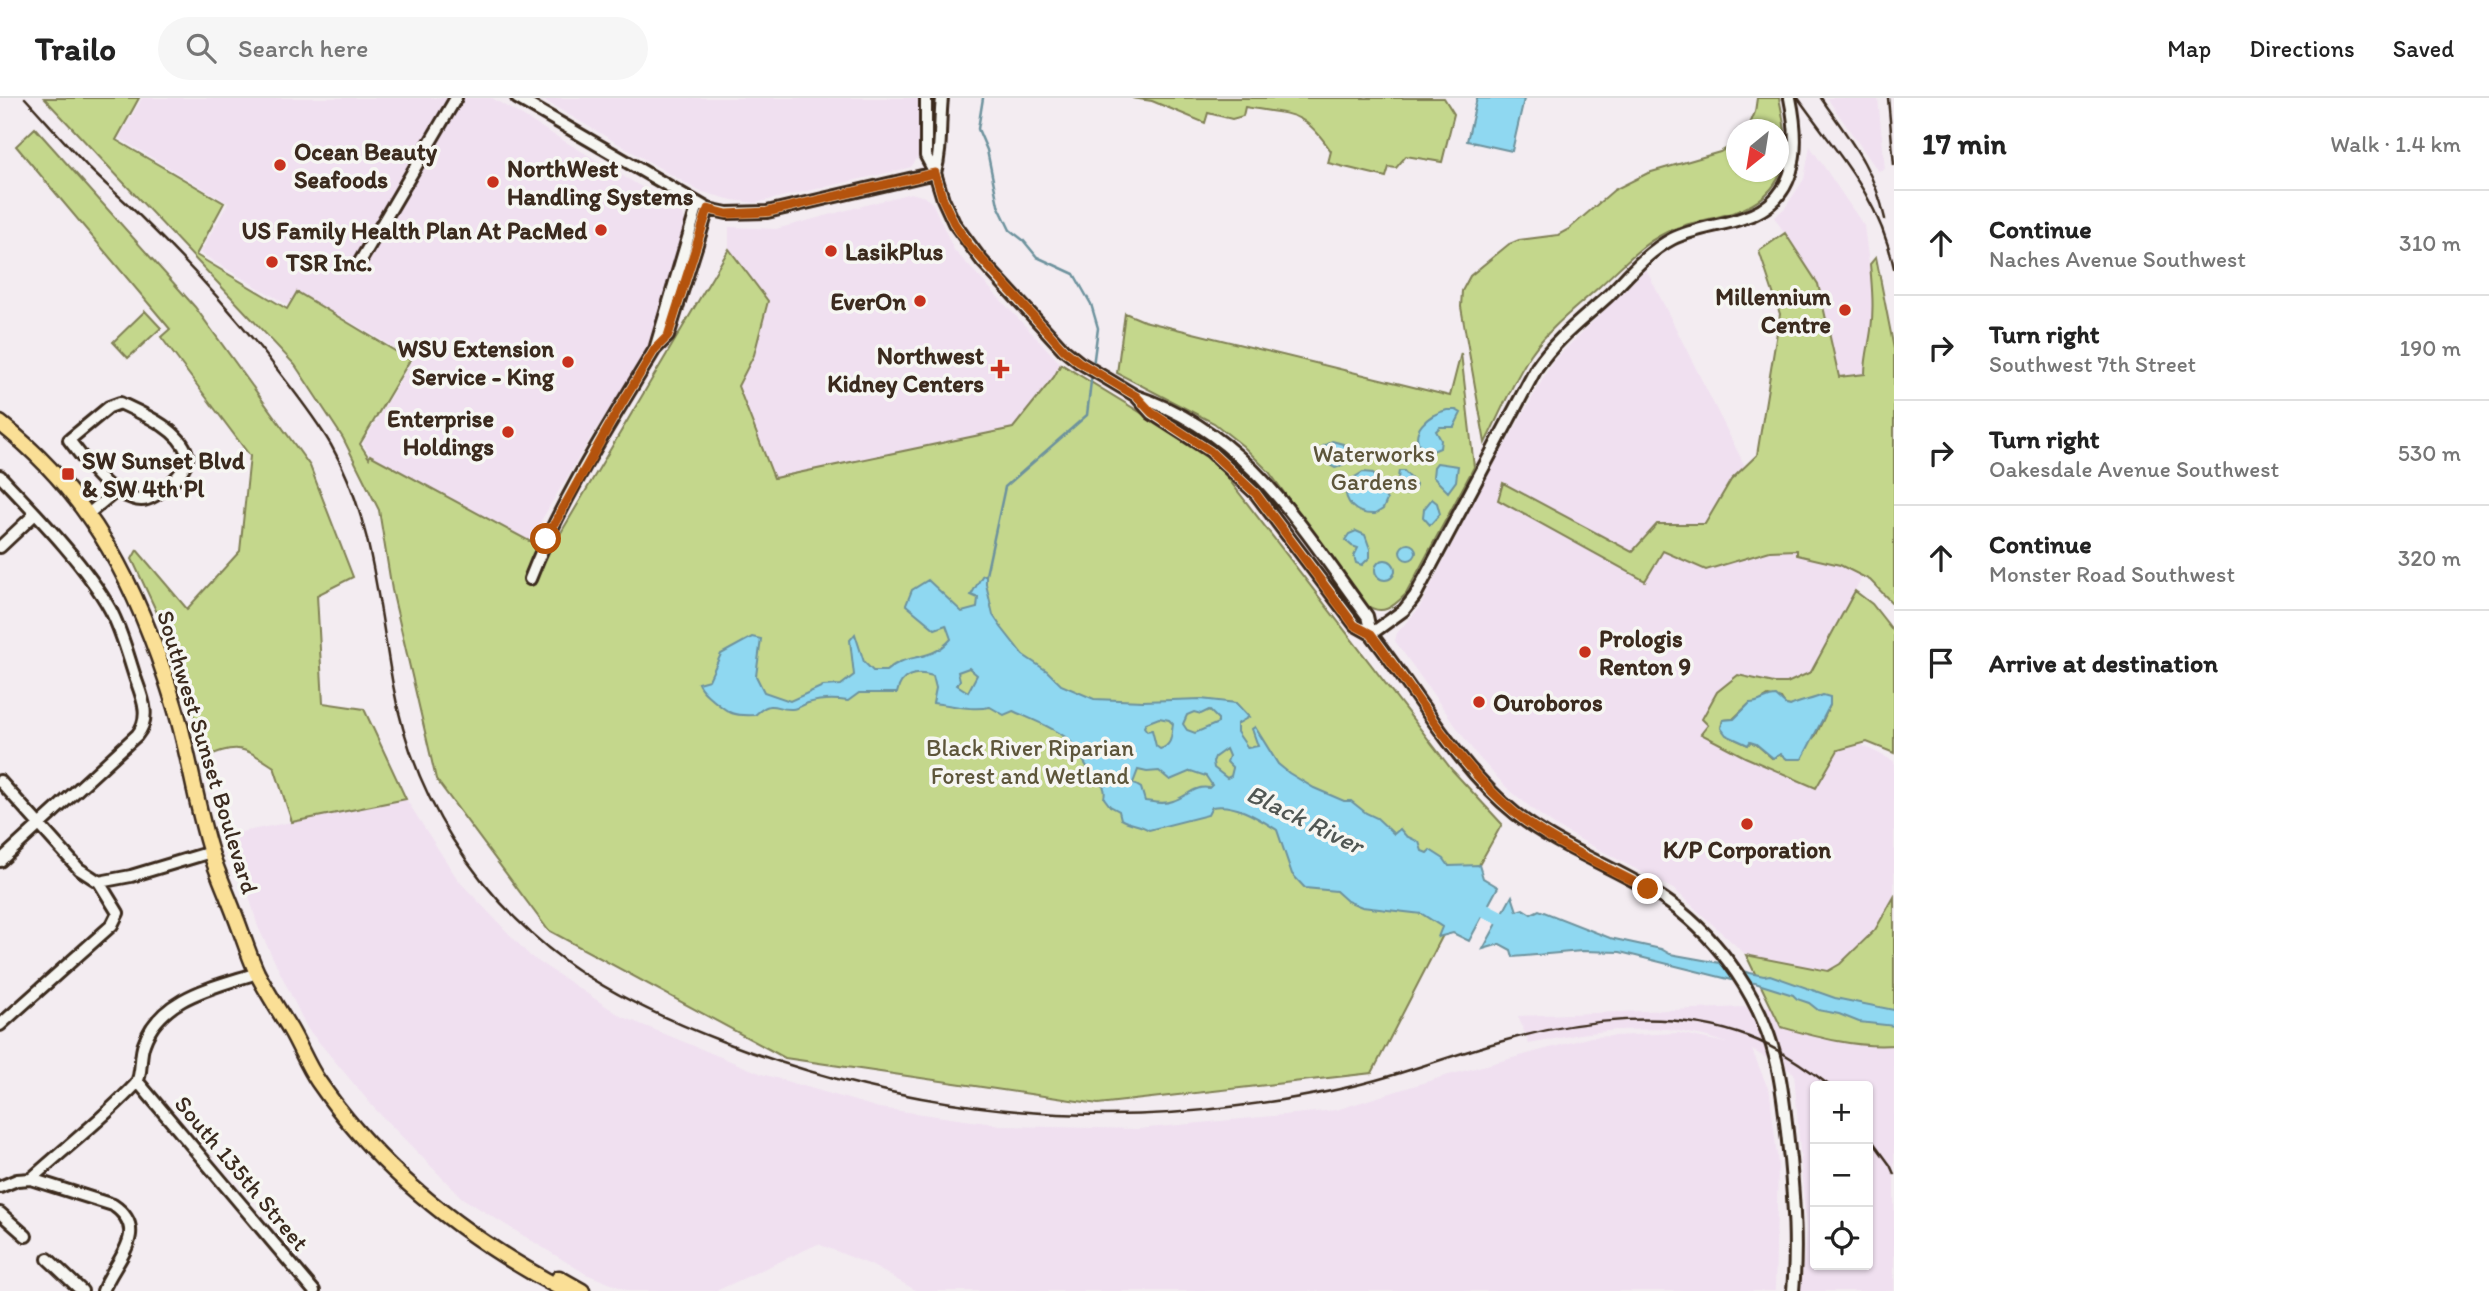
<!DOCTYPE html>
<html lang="en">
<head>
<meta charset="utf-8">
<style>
  body { margin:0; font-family:Itim,sans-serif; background:#f6f6f6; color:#222 }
  .controls { position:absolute; right:21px; bottom:21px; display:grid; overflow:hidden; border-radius:7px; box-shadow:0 2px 5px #0004 }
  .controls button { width:63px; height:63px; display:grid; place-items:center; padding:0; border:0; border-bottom:2px solid #e0e0e0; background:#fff; color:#222; font:35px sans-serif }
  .compass { position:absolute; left:1726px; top:21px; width:63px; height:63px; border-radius:50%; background:#fff; box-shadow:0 2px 5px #0004; rotate:210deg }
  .stop { position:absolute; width:21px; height:21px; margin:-16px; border:5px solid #b45309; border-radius:50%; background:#fff }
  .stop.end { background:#b45309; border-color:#fff; box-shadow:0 2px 7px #0008 }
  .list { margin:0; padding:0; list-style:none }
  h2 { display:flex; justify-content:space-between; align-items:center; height:91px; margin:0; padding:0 28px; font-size:30px }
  h2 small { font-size:23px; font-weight:400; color:#767676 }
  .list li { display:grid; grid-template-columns:46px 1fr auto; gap:21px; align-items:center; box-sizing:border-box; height:105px; padding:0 28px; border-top:2px solid #e0e0e0 }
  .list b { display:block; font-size:26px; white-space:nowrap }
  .list p { margin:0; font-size:23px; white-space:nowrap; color:#767676 }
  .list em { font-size:23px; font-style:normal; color:#767676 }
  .icon { flex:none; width:38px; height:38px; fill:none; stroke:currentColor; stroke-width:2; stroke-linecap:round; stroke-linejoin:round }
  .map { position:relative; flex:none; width:1894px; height:1193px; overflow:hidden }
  header { display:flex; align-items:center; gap:42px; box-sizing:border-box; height:98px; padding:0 35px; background:#fff; border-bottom:2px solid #e0e0e0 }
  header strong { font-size:33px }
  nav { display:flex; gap:38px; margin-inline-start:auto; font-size:24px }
  .search { width:490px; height:63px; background:#f6f6f6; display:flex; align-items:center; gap:18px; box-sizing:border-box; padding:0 24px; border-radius:38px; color:#767676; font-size:26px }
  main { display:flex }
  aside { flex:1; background:#fff }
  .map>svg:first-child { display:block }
  .built { fill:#f0e0f0; fill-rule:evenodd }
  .green { fill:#c4d78c; stroke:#808055; stroke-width:2; fill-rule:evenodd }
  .water { fill:#8fd8f1; stroke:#6d929d; stroke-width:2; fill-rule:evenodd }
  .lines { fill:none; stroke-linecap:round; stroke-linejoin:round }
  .stream { stroke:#6d929d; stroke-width:2.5 }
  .river { stroke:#8fd8f1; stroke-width:14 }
  .minor-casing { stroke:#3b2a1e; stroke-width:16 }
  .major-casing { stroke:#3b2a1e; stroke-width:19 }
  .minor { stroke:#f6f6f2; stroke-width:10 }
  .major { stroke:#fadf96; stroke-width:14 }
  .rail { stroke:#3b2a1e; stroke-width:2.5 }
  .route { stroke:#b45309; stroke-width:9 }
  .poi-dot { fill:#c8321e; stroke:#f6f6f2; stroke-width:2.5 }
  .labels { text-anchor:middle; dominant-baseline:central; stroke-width:7; stroke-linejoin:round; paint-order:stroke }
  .poi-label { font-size:24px; font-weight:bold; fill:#3b2a1e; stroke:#f6f6f2; text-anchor:start }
  .park-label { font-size:24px; fill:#5d553a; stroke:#f6f6f2 }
  .street-label { font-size:24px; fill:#3b2a1e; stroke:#f6f6f2 }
  .water-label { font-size:26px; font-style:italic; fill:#505653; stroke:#f6f6f2 }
</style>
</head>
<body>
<header>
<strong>Trailo</strong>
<div class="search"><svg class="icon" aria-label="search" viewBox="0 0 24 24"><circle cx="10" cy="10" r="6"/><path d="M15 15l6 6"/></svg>Search here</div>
<nav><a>Map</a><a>Directions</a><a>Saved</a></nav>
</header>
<main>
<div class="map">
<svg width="1894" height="1193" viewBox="0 0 1894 1193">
  <rect width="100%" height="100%" fill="#f3ecf1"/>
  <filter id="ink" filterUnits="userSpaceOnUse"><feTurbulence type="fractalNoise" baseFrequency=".0143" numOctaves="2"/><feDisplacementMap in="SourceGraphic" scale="14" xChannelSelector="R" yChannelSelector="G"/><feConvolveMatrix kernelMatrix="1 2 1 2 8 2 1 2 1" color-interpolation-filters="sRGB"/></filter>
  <g filter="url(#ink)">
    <path class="built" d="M142,0H492L682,113L687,131L659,234L590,341L529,443L370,357L363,345L413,261L339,217L330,232L200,155L228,105L119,40Z
      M540,0H923L920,50L919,58L911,69L900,72L755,105L732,102L699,93Z
      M1827,0H1878L1885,71L1878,73Z
      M1810,48L1864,128L1874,203L1871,237L1865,257V276L1839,279L1818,186L1774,119L1785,110L1804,81Z
      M911,95L925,99L933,106L954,152L1061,266L1054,279L1013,329L774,380L738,288L754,257L768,203L729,151V129L776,131Z
      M1646,171L1766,410L1869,466L1811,573L1836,634L1894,663V1193H1801L1806,1131L1794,975L1752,952L1770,995L1778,1067L1775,1193H917L871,1167L818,1146L716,1193H629L586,1176L462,1100L375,1011L307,930L258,829L231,736L406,701L458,782L530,858L621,918L762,976L879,1010L1008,1028L1138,1031L1336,1012L1445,978L1591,939L1678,935L1726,945L1704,938L1668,931L1616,932L1580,936L1529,946L1518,918L1770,908L1827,874L1746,857L1675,792L1559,730L1536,714L1506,689L1475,655L1395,543L1397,535L1419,510L1488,377L1553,263ZM1815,988H1868V1167H1815Z"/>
    <path class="green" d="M44,0H139L116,42L224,105L196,157L287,211L297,194L410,262L360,346L369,360L370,357L529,443H556L729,151L768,203L754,257L738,288L774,380L1013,330L1054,279L1061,266L1210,357L1452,672L1502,726L1479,767L1372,975L1098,1006L785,960L548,832L436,681L392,492L379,412L343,340L295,267Z
      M1132,0H1444L1454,16L1442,64L1406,58L1396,70L1389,69L1386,79L1328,65L1331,53C1303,11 1291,17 1245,9L1243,18L1232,21L1208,15L1205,25L1152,3Z
      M1757,0H1779C1786,32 1793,64 1771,91C1744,123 1699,117 1665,135C1640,147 1620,170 1599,189C1576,210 1549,230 1531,256C1513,283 1500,316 1485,345L1461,209L1462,193L1470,178L1509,146L1519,142L1558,137L1569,131L1614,92L1648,75L1720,54L1736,45V74H1778V32L1748,31L1755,14Z
      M35,30L195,209L310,368L353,479L317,497L323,605L364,611L406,701L292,724L274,669C245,650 238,644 204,660L181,566L132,461L137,452L187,511L240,453L250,358L161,239L170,231L16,48Z
      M1785,135L1818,186L1839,279L1865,276C1865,259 1869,248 1871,232C1874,210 1872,189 1870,166L1876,159L1894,251V507L1870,482L1840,467L1797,457V452L1770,453L1706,472L1663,453L1645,483L1498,402L1503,385L1632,454L1657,426H1705L1731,382L1757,357L1780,216L1759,153Z
      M145,213L161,230L128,260L113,244Z
      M1125,215L1144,223L1450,298L1461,255L1474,369L1406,496C1393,509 1382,519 1365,506L1269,374L1243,348L1214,325L1117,275Z
      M1855,493L1872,506L1894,534V655L1867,644L1838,652L1816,690L1745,659L1701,636L1708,627L1702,621L1717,594L1738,577L1774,585H1787L1811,574ZM1768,598L1781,601L1785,607L1791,608C1801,603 1810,604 1820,598L1830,607L1816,637L1794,661H1787L1781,656L1772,660L1756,646L1750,644L1748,647L1728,638L1721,630L1723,622L1733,621L1750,605H1757Z
      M1894,799V947C1856,950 1817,939 1781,929L1746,857L1828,873L1840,866L1875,832Z"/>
    <path class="water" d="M1477,0L1524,1L1512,53L1467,43Z
      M1447,312H1456L1461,315L1454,329H1440L1436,333L1441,342L1440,350L1433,353L1423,352C1406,333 1430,316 1447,312Z
      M1332,343L1343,346L1350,353C1347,363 1345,368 1335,370L1326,365L1320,356L1322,349Z
      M1437,365L1458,368L1456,383L1448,394L1433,379L1434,369Z
      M1399,373H1404L1416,386L1415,390L1406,397C1398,391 1397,383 1399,373Z
      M1363,374L1373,375L1387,402L1383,411L1375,416C1355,417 1344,405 1345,385Z
      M1432,401L1437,405L1440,416L1430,427L1423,419L1424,411Z
      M1356,433L1365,437L1370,451V459L1362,467L1356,465L1354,458L1358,450L1352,448L1345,442L1349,436Z
      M1400 454a8 8 0 1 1 16 0a8 8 0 1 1-16 0Z
      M1375 472a10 10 0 1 1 20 0a10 10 0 1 1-20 0Z
      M986,476V486L993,517L1001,529L1023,557L1047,573L1061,587L1094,601L1143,603L1201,601L1236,605L1249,619L1237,626V634L1248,650L1258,648L1252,631L1255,629L1278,666L1289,675L1314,690L1344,703H1351L1366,715L1377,720L1394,736L1400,731L1406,738L1419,744L1422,753L1427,755L1430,752L1444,761L1449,768L1479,767L1483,780L1498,789L1469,843L1453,835L1438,839L1442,829L1422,816L1362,809L1347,803L1336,793L1305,790L1292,776L1277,732C1258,720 1236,705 1212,709L1208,717L1149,732C1140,726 1131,727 1121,721L1119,713L1110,708L1104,700C1107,688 1100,685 1093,677C1084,667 1080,654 1071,644C1060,632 1028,620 1013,613L1004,617L990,609C971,613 953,607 933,605L936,590L933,578C915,573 901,576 897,595H859L848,603C835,601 821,601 808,605C803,607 797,611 792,611C774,612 773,600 755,617C732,618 730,616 713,602C706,595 702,594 698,585L709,582L721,556L752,539L761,541L756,578L764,594L790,603L823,588L841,587L854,577L850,542L855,536L864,564L873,573H886C908,553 929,566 951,541L946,527L935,531L906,507L912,492L928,482L962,514L977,510L978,500L971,497L982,478ZM969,570L977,577L968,594L957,587L960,582L958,574ZM1209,612L1218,621V625L1195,635L1187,632L1183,626L1187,617L1194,614L1201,616ZM1159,620L1169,622L1173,626C1171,637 1173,647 1160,651L1156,648L1152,632L1147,633L1144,629L1146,625ZM1226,651L1229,658L1227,664L1233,670L1231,678L1227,680L1214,670L1213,664L1215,659ZM1138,672L1147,674L1159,673L1170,682L1191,673L1206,678L1212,687L1209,690C1195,687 1186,699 1173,703C1164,707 1154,704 1145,703L1141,690L1133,685Z
      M1823,597L1830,599V607L1802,661H1787L1781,656L1773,660L1756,646L1750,644L1748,647L1726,637L1721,630L1723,622L1734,621L1750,605C1760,605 1766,598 1776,598L1786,607L1790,608C1801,603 1811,602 1823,597Z
      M1512,798L1517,813L1523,811L1531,816L1539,812L1610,840L1661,851L1670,856L1720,865L1749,875L1764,878L1770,877L1835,900L1894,912V928L1859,924L1839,916L1818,912L1809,905L1797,901L1793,897L1755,885L1732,882L1620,854L1582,853L1513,859L1511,852L1500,846L1483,851Z"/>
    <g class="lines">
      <path class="stream" d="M983,0L978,31L987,52L998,107L1010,132L1023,142L1037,159L1074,176L1091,206L1098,230L1093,268
        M986,477L1005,389L1087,317L1092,275"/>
      <path class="river" d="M1470,804L1517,829"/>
      <g class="minor-casing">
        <path id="minor" d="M517,0L708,111L727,115L767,114L935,75
          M926,0V58L935,75L943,101L954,125L982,163L1064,252L1079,264L1136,298L1151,315L1210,353L1256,396L1355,527L1371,536
          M935,75C942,51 939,26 942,0
          M358,167L456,0
          M656,248L698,106
          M1136,298C1247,334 1301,429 1367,518L1371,536L1383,552C1423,606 1463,674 1516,716C1563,753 1623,771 1671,806C1721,843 1761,901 1776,962C1784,994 1786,1028 1790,1061C1794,1105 1797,1149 1793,1193
          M120,305C141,315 180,331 187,356C191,371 156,403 141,402C134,402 122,396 116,393C99,384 81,357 69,342L109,309Z
          M0,378C36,416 85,466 110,511C122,533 128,558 136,582C143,601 151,620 137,637L0,763
          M88,416L116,393
          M0,449L35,416
          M530,481C562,399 610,326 655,251L668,238L708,111
          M1371,536L1404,512L1415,498L1537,269C1556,241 1583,221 1608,198C1627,179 1647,154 1672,141C1694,130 1720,128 1743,120C1799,103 1800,48 1790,0
          M0,683L79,771L99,784L118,815L112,827L0,927
          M99,784L131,778L211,754
          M138,984L314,1193
          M31,1081C64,1051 105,1019 135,987C143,978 139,958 144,946C160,899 215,889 257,875
          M0,1089L17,1082L31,1081L113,1107C152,1133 114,1163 103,1193
          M0,1115L26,1138
          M48,1161L82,1193"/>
      </g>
      <g class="major-casing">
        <path id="major" d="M0,325C94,399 139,492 173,603C189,653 195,705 211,755C218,777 228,798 236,820C243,838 249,858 257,875C267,894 279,913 290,931C300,948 307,967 318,983C381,1075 468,1142 566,1193
          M559,1180L582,1193"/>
      </g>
      <use href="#minor" class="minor"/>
      <use href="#major" class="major"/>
      <path class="rail" d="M25,0C46,23 67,47 89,70C106,87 124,102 141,119C192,169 240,222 283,279C300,301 317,323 331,347C373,421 378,505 393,587C413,698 475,796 565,863C613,898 669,923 724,944C887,1007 1064,1032 1238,1008C1289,1002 1340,993 1390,978C1428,967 1465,953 1503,943C1580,921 1673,910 1749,939C1778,950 1806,969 1830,988
        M1798,0C1839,58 1878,97 1894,170
        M1821,0C1850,42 1874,70 1885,121
        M1888,0L1894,67
        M1868,1037L1890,1067L1894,1076"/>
    </g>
  </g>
  <g class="lines" filter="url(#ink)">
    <path class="route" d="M546,441L615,317L655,251L668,238L708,111L727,116L767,114L935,75L943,102L954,125L968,146L1064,252L1079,264L1136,298L1152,315L1210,353L1256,396L1354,527L1371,536C1414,594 1459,668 1514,714C1550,745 1606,768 1648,791"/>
  </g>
  <g class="poi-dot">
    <circle cx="280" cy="67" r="7"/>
    <circle cx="493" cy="84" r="7"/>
    <circle cx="601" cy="132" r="7"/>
    <circle cx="831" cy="153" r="7"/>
    <circle cx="272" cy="164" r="7"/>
    <circle cx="920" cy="203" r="7"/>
    <circle cx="1845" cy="212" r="7"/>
    <circle cx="568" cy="264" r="7"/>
    <path d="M996.5 260.5h7v7h7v7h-7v7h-7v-7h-7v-7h7z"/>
    <circle cx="508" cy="334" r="7"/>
    <rect x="61" y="369" width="14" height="14" rx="3.5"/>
    <circle cx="1585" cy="554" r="7"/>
    <circle cx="1479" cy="604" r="7"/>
    <circle cx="1747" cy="726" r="7"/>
  </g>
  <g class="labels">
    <g class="poi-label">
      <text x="294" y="53">Ocean Beauty<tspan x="294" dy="28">Seafoods</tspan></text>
      <text x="507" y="70">NorthWest<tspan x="507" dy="28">Handling Systems</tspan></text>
      <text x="587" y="132" text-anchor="end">US Family Health Plan At PacMed</text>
      <text x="845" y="153">LasikPlus</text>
      <text x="286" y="164">TSR Inc.</text>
      <text x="1831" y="198" text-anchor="end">Millennium<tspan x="1831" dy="28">Centre</tspan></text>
      <text x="906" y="203" text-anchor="end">EverOn</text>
      <text x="554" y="250" text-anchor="end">WSU Extension<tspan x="554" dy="28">Service - King</tspan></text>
      <text x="984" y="257" text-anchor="end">Northwest<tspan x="984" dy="28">Kidney Centers</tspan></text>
      <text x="494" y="320" text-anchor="end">Enterprise<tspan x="494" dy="28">Holdings</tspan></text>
      <text x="82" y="362">SW Sunset Blvd<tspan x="82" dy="28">&amp; SW 4th Pl</tspan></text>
      <text x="1599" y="540">Prologis<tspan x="1599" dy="28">Renton 9</tspan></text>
      <text x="1493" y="604">Ouroboros</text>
      <text x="1747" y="751" text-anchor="middle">K/P Corporation</text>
    </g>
    <g class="park-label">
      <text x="1374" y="355">Waterworks<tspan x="1374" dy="28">Gardens</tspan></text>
      <text x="1030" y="649">Black River Riparian<tspan x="1030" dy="28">Forest and Wetland</tspan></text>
    </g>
    <g class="street-label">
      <text transform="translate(208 654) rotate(73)">Southwest Sunset Boulevard</text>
      <text transform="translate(242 1075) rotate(50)">South 135th Street</text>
    </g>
    <g class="water-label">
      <text transform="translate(1305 721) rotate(26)">Black River</text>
    </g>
  </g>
</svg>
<div class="controls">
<button>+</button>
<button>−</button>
<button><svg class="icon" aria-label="locate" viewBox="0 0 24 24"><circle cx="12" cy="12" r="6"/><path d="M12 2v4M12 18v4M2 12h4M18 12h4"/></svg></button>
</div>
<svg class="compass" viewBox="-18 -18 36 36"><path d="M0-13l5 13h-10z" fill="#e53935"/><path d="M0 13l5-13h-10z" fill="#767676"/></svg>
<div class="stop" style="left:546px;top:441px"></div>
<div class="stop end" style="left:1648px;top:791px"></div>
</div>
<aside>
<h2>17 min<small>Walk · 1.4 km</small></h2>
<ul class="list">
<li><svg class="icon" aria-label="ahead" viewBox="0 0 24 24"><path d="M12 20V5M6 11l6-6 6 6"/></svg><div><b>Continue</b><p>Naches Avenue Southwest</p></div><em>310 m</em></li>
<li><svg class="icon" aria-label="right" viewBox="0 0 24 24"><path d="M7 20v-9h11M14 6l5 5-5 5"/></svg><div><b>Turn right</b><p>Southwest 7th Street</p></div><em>190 m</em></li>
<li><svg class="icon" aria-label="right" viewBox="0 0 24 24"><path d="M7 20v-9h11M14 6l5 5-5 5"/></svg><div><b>Turn right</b><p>Oakesdale Avenue Southwest</p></div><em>530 m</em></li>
<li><svg class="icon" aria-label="ahead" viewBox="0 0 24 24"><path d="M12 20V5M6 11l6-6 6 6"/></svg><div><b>Continue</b><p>Monster Road Southwest</p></div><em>320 m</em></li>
<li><svg class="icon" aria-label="arrive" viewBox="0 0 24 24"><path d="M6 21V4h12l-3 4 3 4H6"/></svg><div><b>Arrive at destination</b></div></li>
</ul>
</aside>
</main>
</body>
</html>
